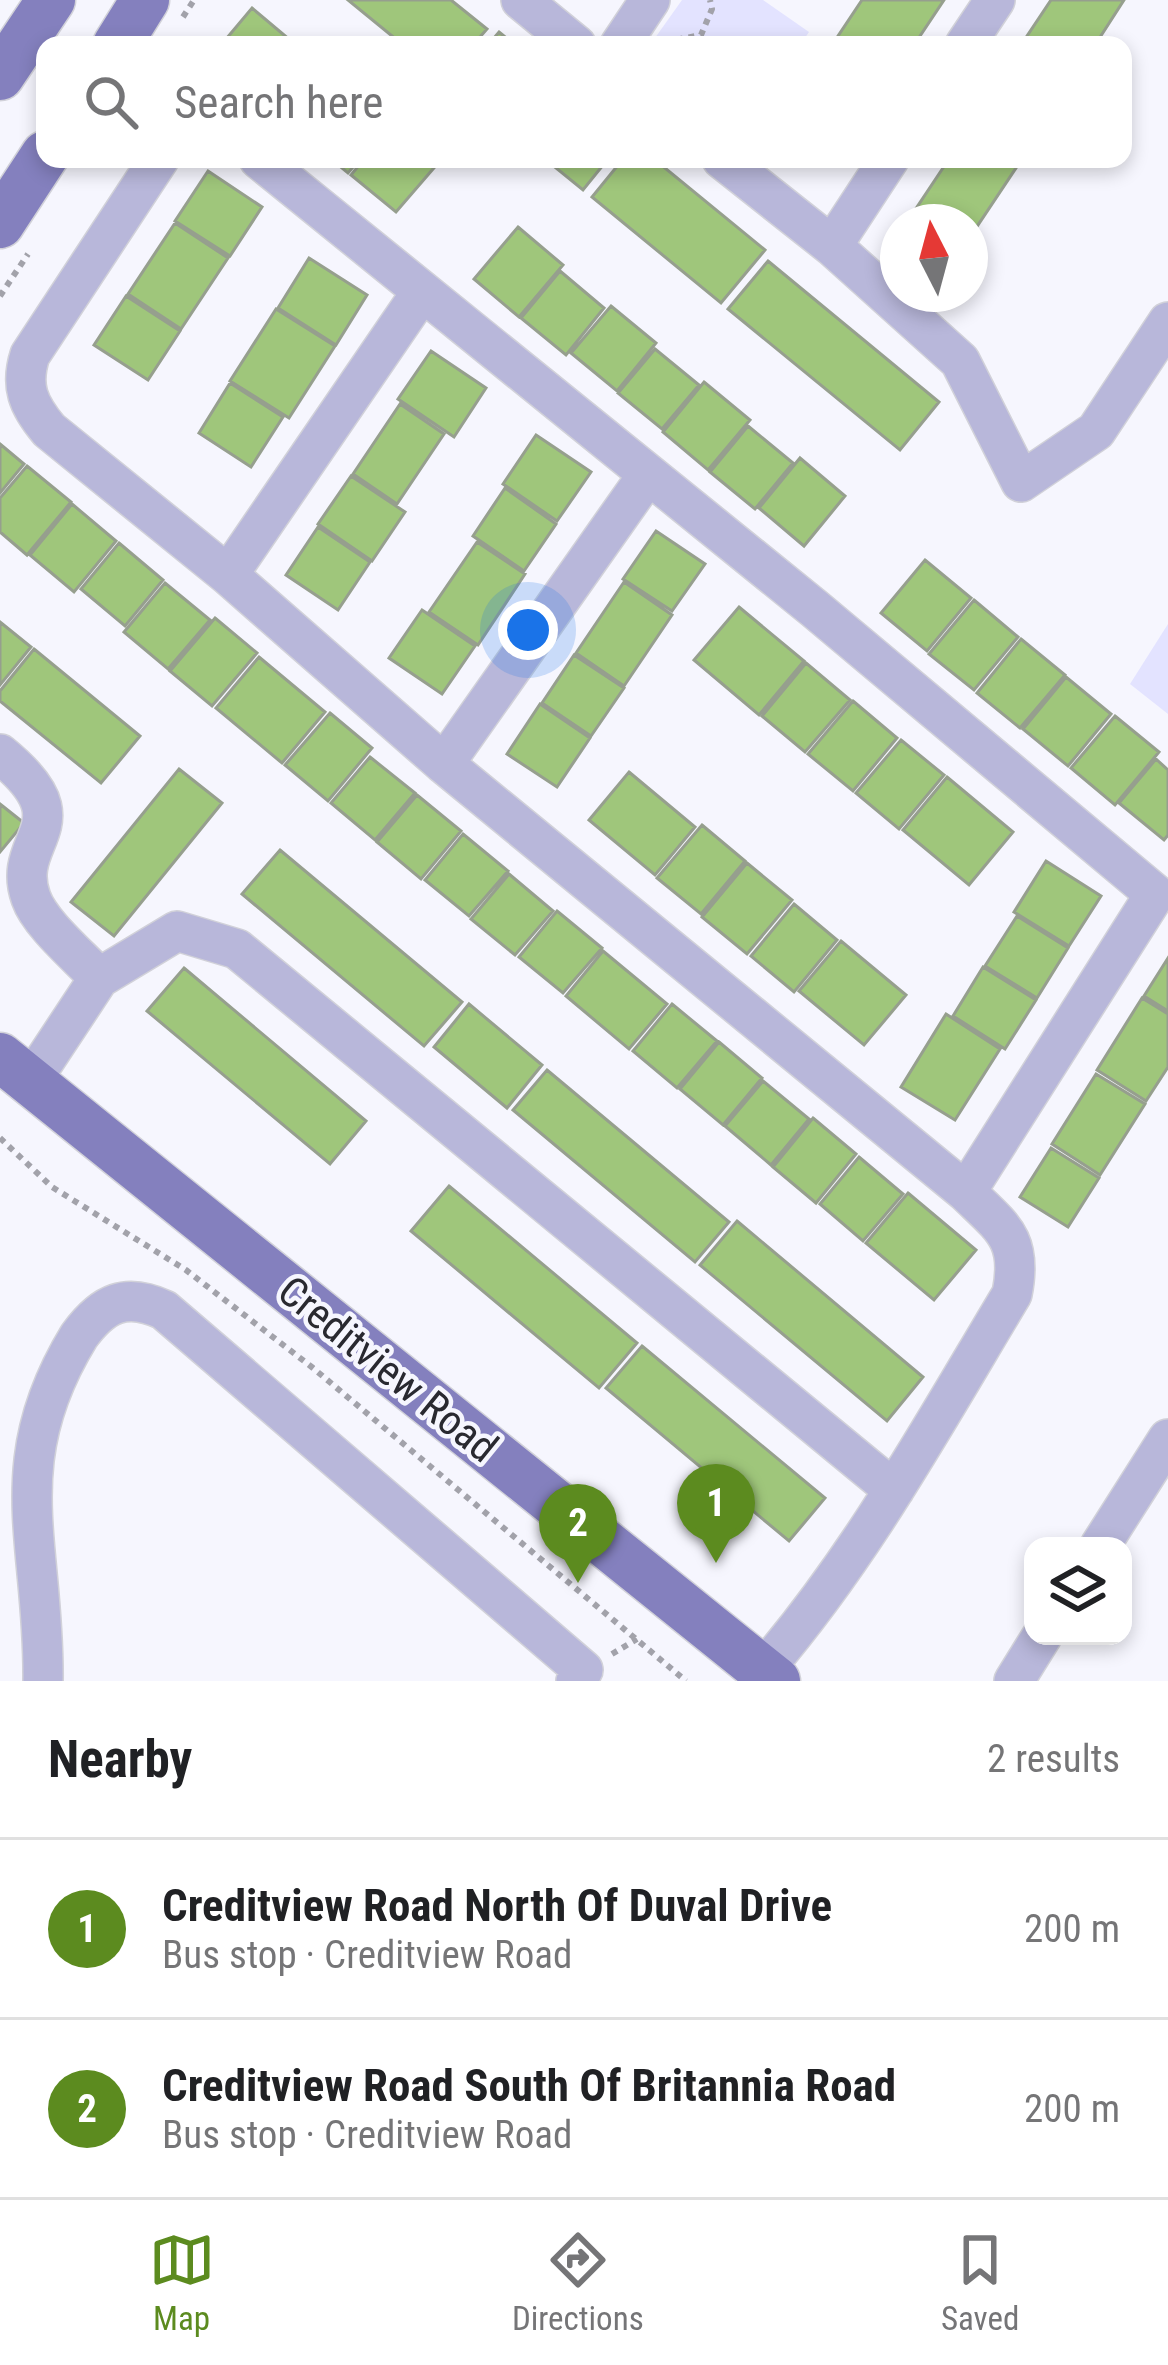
<!DOCTYPE html>
<html lang="en">
<head>
<meta charset="utf-8">
<style>
  body { margin:0; font-family:"Roboto Condensed",sans-serif; background:#f6f6f6; color:#202124 }
  .controls { position:absolute; right:36px; bottom:36px; display:grid; overflow:hidden; border-radius:24px; box-shadow:0 6px 18px #0003 }
  .controls button { width:108px; height:108px; display:grid; place-items:center; padding:0; border:0; border-bottom:3px solid #e0e0e0; background:#fff; color:#202124; font:60px sans-serif }
  .compass { position:absolute; left:880px; top:204px; width:108px; height:108px; border-radius:50%; background:#fff; box-shadow:0 6px 18px #0003; rotate:354deg }
  .you { position:absolute; left:528px; top:630px; width:42px; height:42px; margin:-30px; border:9px solid #fff; border-radius:50%; background:#1a73e8; box-shadow:0 0 0 18px #1a73e833 }
  .badge { display:grid; place-items:center; width:78px; height:78px; border-radius:50%; background:#5c8b1f; color:#fff; font-size:39px; font-weight:700 }
  .pin { position:absolute; translate:-50% -99px; filter:drop-shadow(0 3px 6px #0008) }
  .pin::after { content:''; position:absolute; top:63px; width:42px; height:36px; background:inherit; clip-path:polygon(0 0,100% 0,50% 100%) }
  .list { margin:0; padding:0; list-style:none }
  h2 { display:flex; justify-content:space-between; align-items:center; height:156px; margin:0; padding:0 48px; font-size:51px }
  h2 small { font-size:39px; font-weight:400; color:#757577 }
  .list li { display:grid; grid-template-columns:78px 1fr auto; gap:36px; align-items:center; box-sizing:border-box; height:180px; padding:0 48px; border-top:3px solid #e0e0e0 }
  .list b { display:block; font-size:45px; white-space:nowrap }
  .list p { margin:0; font-size:39px; white-space:nowrap; color:#757577 }
  .list em { font-size:39px; font-style:normal; color:#757577 }
  .icon { flex:none; width:66px; height:66px; fill:none; stroke:currentColor; stroke-width:2; stroke-linecap:round; stroke-linejoin:round }
  .map { position:relative; flex:none; width:1168px; height:1681px; overflow:hidden }
  .search { position:absolute; background:#fff; box-shadow:0 6px 18px #0003; left:36px; right:36px; top:36px; height:132px; display:flex; align-items:center; gap:30px; box-sizing:border-box; padding:0 42px; border-radius:24px; color:#757577; font-size:45px }
  .sheet { height:516px; background:#fff }
  nav { display:flex; justify-content:space-around; align-items:center; box-sizing:border-box; height:168px; border-top:3px solid #e0e0e0; background:#fff; font-size:33px; color:#757577 }
  nav a { display:grid; justify-items:center; gap:6px }
  nav .on { color:#5c8b1f }
  .map>svg:first-child { display:block }
  .green { fill:#e3e3ff }
  .building { fill:#9fc67b; stroke:#969f8e; stroke-width:3 }
  .lines { fill:none; stroke-linecap:round; stroke-linejoin:round }
  .minor-casing { stroke:#d1d1d9; stroke-width:42 }
  .major-casing { stroke:#d1d1d9; stroke-width:51 }
  .path { stroke:#a2a2aa; stroke-width:6; stroke-dasharray:6 6; stroke-linecap:butt }
  .minor { stroke:#b8b7da; stroke-width:39 }
  .major { stroke:#8480be; stroke-width:48 }
  .labels { text-anchor:middle; dominant-baseline:central; stroke-width:9; stroke-linejoin:round; paint-order:stroke }
  .street-label { font-size:42px; fill:#292930; stroke:#f6f6fe }
</style>
</head>
<body>
<div class="map">
<svg width="1168" height="1681" viewBox="0 0 1168 1681">
  <rect width="100%" height="100%" fill="#f6f6fe"/>
  <path class="green" d="M682,0H763L809,32L800,45H650Z
    M1168,624V714L1130,684Z"/>
  <path class="building" d="M348,0H451L487,29L473,45H403Z
    M862,0H944L914,45H832Z
    M1051,0H1124L1095,45H1021Z
    M252,8L296,45H221Z
    M499,32L515,45H488Z
    M331,159H360L348,173Z
    M364,159H436L439,162L396,212L351,175Z
    M545,159H608L583,190Z
    M623,159H654L765,250L721,303L592,197Z
    M949,159H1022L970,237V222H907Z
    M208,171L262,207L230,256L175,221Z
    M175,223L228,258L181,329L128,294Z
    M518,227L563,265L519,317L474,279Z
    M309,258L367,295L336,345L278,308Z
    M768,261L939,402L900,450L728,309Z
    M560,271L604,308L566,355L521,318Z
    M126,296L180,331L148,380L94,345Z
    M611,306L656,343L617,391L571,353Z
    M276,309L335,346L289,418L230,381Z
    M655,349L699,385L662,429L618,393Z
    M431,351L486,388L454,437L398,399Z
    M704,382L750,420L708,470L663,432Z
    M230,383L283,417L251,467L199,433Z
    M400,404L444,434L397,504L353,474Z
    M748,426L793,463L755,509L710,472Z
    M536,435L591,472L557,521L503,484Z
    M0,444L24,464L0,493Z
    M800,458L845,496L804,546L759,508Z
    M27,466L71,502L27,555L0,532V498Z
    M351,476L405,512L372,561L318,524Z
    M505,488L556,524L524,571L473,536Z
    M72,504L116,541L74,592L30,555Z
    M318,527L370,562L338,610L286,575Z
    M656,531L705,564L672,611L623,579Z
    M477,542L525,574L478,645L429,612Z
    M119,543L163,580L125,626L81,589Z
    M925,560L971,598L927,651L881,613Z
    M624,582L672,615L624,686L576,653Z
    M165,583L210,620L168,669L124,632Z
    M974,600L1018,637L974,690L929,654Z
    M739,607L804,661L759,715L694,660Z
    M422,610L475,646L442,694L389,658Z
    M215,618L257,653L212,706L170,671Z
    M0,622L31,647L0,685Z
    M1021,639L1065,675L1020,728L977,693Z
    M34,649L140,736L101,783L0,701V691Z
    M574,655L624,688L591,736L542,703Z
    M259,657L325,712L282,763L216,708Z
    M806,663L850,700L805,752L762,716Z
    M1066,677L1111,714L1068,766L1023,729Z
    M853,701L897,738L853,791L808,754Z
    M540,704L590,738L557,787L507,754Z
    M330,713L372,748L328,801L285,765Z
    M1115,716L1159,752L1115,805L1071,768Z
    M901,740L944,775L899,829L856,793Z
    M370,757L415,793L375,840L331,803Z
    M1156,759L1168,770V835L1164,840L1119,803Z
    M179,769L222,803L114,936L71,902Z
    M629,772L695,827L655,875L589,820Z
    M947,777L1013,832L969,885L903,830Z
    M417,795L461,831L421,879L377,842Z
    M0,804L24,823L0,852Z
    M702,825L745,861L701,914L657,878Z
    M463,834L508,871L469,916L425,880Z
    M280,850L462,1002L424,1046L242,894Z
    M1046,861L1101,896L1069,946L1014,912Z
    M747,863L792,900L747,954L702,917Z
    M509,874L553,911L515,955L471,919Z
    M794,904L837,940L794,992L751,956Z
    M557,911L602,948L563,993L519,957Z
    M1017,916L1068,948L1037,998L985,966Z
    M841,941L906,995L864,1045L799,991Z
    M603,951L667,1004L629,1049L566,996Z
    M1168,958V1011L1144,996Z
    M983,967L1036,1000L1005,1049L953,1016Z
    M184,968L366,1121L330,1164L147,1011Z
    M1142,998L1168,1014V1067L1146,1101L1097,1070Z
    M469,1004L542,1065L507,1108L434,1047Z
    M672,1004L717,1041L677,1088L633,1051Z
    M946,1014L1000,1049L955,1120L901,1087Z
    M719,1042L762,1078L723,1125L680,1089Z
    M547,1070L729,1222L695,1262L513,1110Z
    M1096,1074L1145,1104L1100,1175L1052,1144Z
    M763,1081L809,1119L771,1165L725,1126Z
    M813,1118L856,1154L816,1203L773,1167Z
    M1051,1148L1099,1178L1068,1227L1020,1197Z
    M859,1157L903,1194L863,1241L820,1204Z
    M449,1186L637,1343L599,1388L411,1231Z
    M908,1193L976,1250L934,1300L866,1243Z
    M737,1221L923,1377L887,1421L700,1265Z
    M642,1346L825,1498L789,1541L606,1388Z"/>
  <g class="lines">
    <g class="minor-casing">
      <path id="minor" d="M521,0L576,45
        M620,45L650,0
        M965,45L995,0
        M159,159L30,355C20,386 28,405 49,430L228,575L444,764L966,1192C1003,1228 1023,1239 1012,1294C935,1422 861,1557 763,1670
        M259,159L815,609L1155,894L966,1192
        M722,159L832,246L960,361L1021,482L1096,431L1168,322
        M832,246L889,159
        M228,575L421,293
        M0,754C88,825 9,838 31,898C40,924 80,957 99,978
        M444,764L647,476
        M31,1081L99,978L177,931L237,949L894,1490
        M1100,1546L1168,1439
        M43,1681C45,1544 0,1465 79,1336C103,1303 126,1292 164,1310L583,1670L576,1681
        M1014,1681L1042,1636"/>
    </g>
    <g class="major-casing">
      <path id="major" d="M117,45L145,0
        M0,76L51,0
        M0,224L45,155
        M0,1057L776,1681"/>
    </g>
    <path class="path" d="M183,17L194,0
      M665,42L701,35L712,9L710,0
      M0,296L28,254
      M0,1138L52,1187L186,1270L313,1368L686,1681
      M612,1654L637,1639"/>
    <use href="#minor" class="minor"/>
    <use href="#major" class="major"/>
  </g>
  <g class="labels">
    <g class="street-label">
      <text transform="translate(388 1369) rotate(39)">Creditview Road</text>
    </g>
  </g>
</svg>
<div class="controls">
<button><svg class="icon" aria-label="layers" viewBox="0 0 24 24"><path d="M12 4l9 5-9 5-9-5zM3 14l9 5 9-5"/></svg></button>
</div>
<svg class="compass" viewBox="-18 -18 36 36"><path d="M0-13l5 13h-10z" fill="#e53935"/><path d="M0 13l5-13h-10z" fill="#757577"/></svg>
<div class="you"></div>
<div class="pin badge" style="left:716px;top:1563px">1</div>
<div class="pin badge" style="left:578px;top:1583px">2</div>
<div class="search"><svg class="icon" aria-label="search" viewBox="0 0 24 24"><circle cx="10" cy="10" r="6"/><path d="M15 15l6 6"/></svg>Search here</div>
</div>
<section class="sheet">
<h2>Nearby<small>2 results</small></h2>
<ul class="list">
<li><span class="badge">1</span><div><b>Creditview Road North Of Duval Drive</b><p>Bus stop · Creditview Road</p></div><em>200 m</em></li>
<li><span class="badge">2</span><div><b>Creditview Road South Of Britannia Road</b><p>Bus stop · Creditview Road</p></div><em>200 m</em></li>
</ul>
</section>
<nav>
<a class="on"><svg class="icon" aria-label="map" viewBox="0 0 24 24"><path d="M3 6l6-2 6 2 6-2v14l-6 2-6-2-6 2zM9 4v14M15 6v14"/></svg>Map</a>
<a><svg class="icon" aria-label="directions" viewBox="0 0 24 24"><path d="M12 3l9 9-9 9-9-9zM9 14v-3h6M13 9l2 2-2 2"/></svg>Directions</a>
<a><svg class="icon" aria-label="saved" viewBox="0 0 24 24"><path d="M7 4h10v16l-5-4-5 4z"/></svg>Saved</a>
</nav>
</body>
</html>
